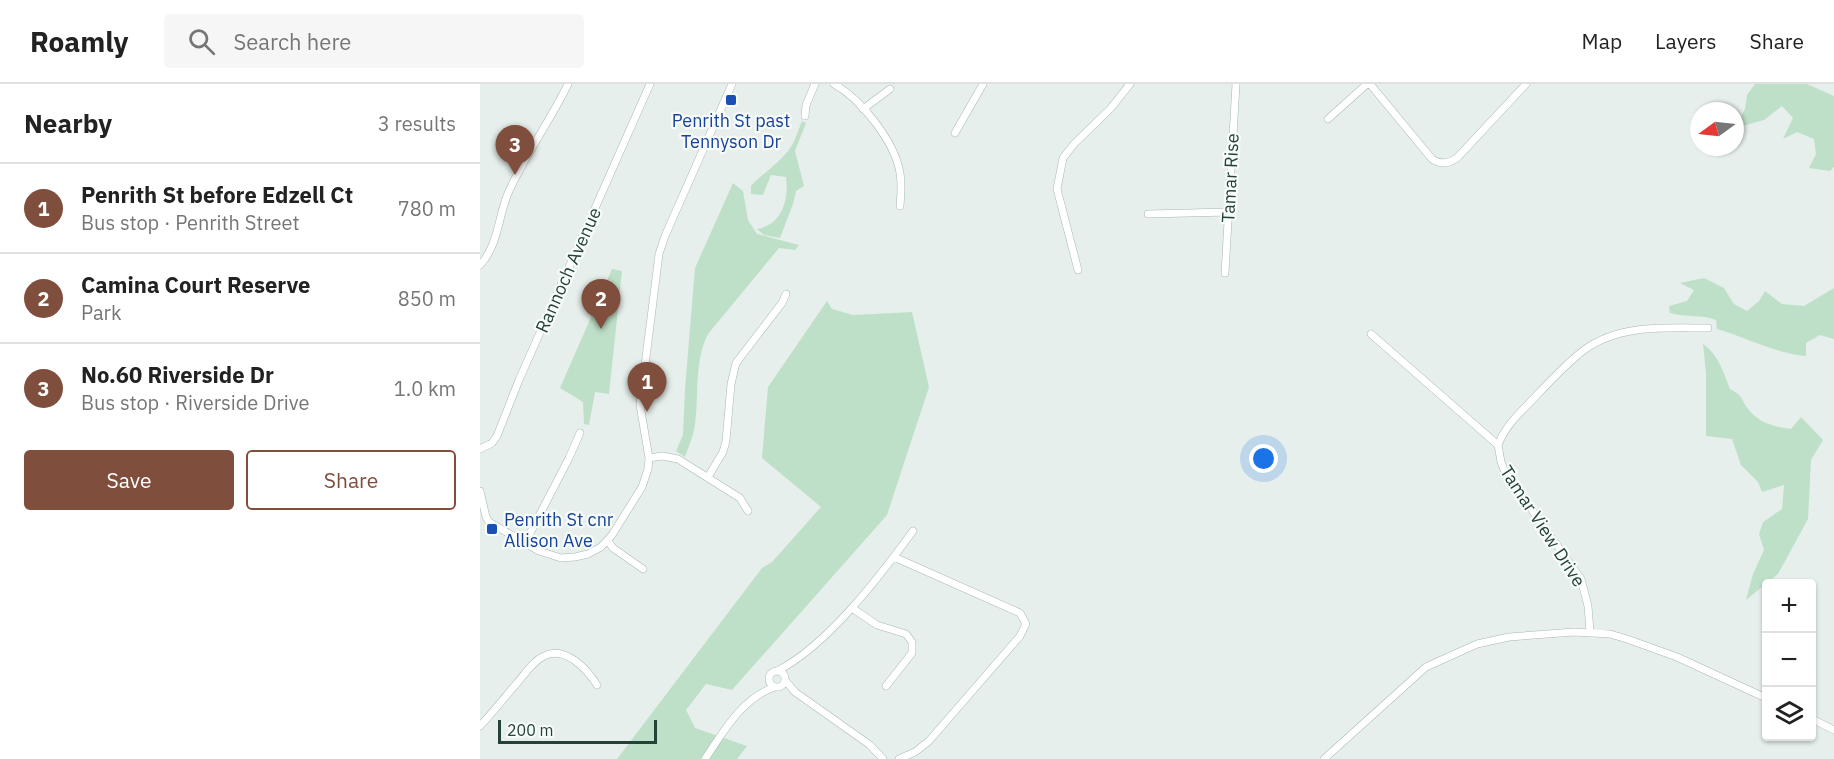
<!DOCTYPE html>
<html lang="en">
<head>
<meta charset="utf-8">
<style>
  body { margin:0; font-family:"IBM Plex Sans",sans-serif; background:#f6f6f6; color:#222 }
  .controls { position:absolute; right:18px; bottom:18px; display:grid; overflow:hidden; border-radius:6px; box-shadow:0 2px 4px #0004 }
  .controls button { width:54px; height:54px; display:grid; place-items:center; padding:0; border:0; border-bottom:2px solid #e0e0e0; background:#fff; color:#222; font:30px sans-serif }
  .compass { position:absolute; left:1210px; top:18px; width:54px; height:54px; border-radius:50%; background:#fff; box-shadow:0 2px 4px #0004; rotate:255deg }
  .scale { position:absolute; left:18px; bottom:15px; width:159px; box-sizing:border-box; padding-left:6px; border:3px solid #24423a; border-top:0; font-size:16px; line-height:21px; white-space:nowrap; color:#24423a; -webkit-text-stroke:4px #f7fbf9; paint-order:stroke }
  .you { position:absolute; left:784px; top:375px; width:21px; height:21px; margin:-15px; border:4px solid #fff; border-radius:50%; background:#1a73e8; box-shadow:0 0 0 9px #1a73e833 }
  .badge { display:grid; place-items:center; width:39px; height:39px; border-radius:50%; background:#804e3d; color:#fff; font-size:20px; font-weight:700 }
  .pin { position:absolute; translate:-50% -50px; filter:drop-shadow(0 2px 3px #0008) }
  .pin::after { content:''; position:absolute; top:32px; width:21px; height:18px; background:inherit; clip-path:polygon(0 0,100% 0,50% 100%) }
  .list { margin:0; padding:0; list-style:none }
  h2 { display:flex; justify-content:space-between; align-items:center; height:78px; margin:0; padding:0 24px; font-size:26px }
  h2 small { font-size:20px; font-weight:400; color:#767676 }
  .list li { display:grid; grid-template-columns:39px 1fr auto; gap:18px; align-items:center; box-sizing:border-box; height:90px; padding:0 24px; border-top:2px solid #e0e0e0 }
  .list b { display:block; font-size:22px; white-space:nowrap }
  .list p { margin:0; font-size:20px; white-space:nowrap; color:#767676 }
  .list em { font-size:20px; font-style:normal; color:#767676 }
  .actions { display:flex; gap:12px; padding:18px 24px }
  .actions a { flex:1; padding:14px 0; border:2px solid #804e3d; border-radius:6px; text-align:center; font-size:21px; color:#804e3d }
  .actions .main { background:#804e3d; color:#fff }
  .icon { flex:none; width:33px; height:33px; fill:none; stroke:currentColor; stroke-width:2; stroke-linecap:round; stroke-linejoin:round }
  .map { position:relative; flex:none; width:1354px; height:675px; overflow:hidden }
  header { display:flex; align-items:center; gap:36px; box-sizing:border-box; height:84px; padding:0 30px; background:#fff; border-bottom:2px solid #e0e0e0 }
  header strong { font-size:28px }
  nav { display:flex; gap:33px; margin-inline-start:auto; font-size:21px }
  .search { width:420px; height:54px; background:#f6f6f6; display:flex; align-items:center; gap:15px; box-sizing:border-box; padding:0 21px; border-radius:6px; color:#767676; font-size:22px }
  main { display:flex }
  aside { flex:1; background:#fff }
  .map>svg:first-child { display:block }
  .green { fill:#bfe0c8 }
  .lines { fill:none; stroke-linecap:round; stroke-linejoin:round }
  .minor-casing { stroke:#a8b8b2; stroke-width:8 }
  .minor { stroke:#fff; stroke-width:7 }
  .transit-dot { fill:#1a4fb4; stroke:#f7fbf9; stroke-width:2 }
  .labels { text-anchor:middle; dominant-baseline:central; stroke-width:4.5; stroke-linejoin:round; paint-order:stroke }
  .transit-label { font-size:18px; fill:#164399; stroke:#f7fbf9 }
  .street-label { font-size:18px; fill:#24423a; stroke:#f7fbf9 }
</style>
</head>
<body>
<header>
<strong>Roamly</strong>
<div class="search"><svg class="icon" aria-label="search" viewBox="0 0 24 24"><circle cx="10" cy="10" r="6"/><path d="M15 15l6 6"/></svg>Search here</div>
<nav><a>Map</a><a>Layers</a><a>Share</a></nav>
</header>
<main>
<aside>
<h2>Nearby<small>3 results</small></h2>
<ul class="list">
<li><span class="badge">1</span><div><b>Penrith St before Edzell Ct</b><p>Bus stop · Penrith Street</p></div><em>780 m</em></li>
<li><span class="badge">2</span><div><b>Camina Court Reserve</b><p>Park</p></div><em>850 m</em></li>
<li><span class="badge">3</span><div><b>No.60 Riverside Dr</b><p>Bus stop · Riverside Drive</p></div><em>1.0 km</em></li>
</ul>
<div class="actions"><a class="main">Save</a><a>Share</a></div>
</aside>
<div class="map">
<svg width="1354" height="675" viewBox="0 0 1354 675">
  <rect width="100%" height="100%" fill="#e6efeb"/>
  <path class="green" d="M1275,0H1327L1354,12V83L1350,87L1329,84L1336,70L1334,55L1317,48L1303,55L1313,34L1302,22L1284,36L1255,44L1265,25L1267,11Z
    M322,37L326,39L315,67L324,102L316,107L313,120L300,154L284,151L277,145C302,141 309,116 306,93L291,91L283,111L271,110V102C283,89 301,78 310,64C316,56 318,46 322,37Z
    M253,99L263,107L268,136L277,150L319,161L315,166L299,164L228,250C213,279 220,315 214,346C212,355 208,364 205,373L196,367L203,351L205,305L215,184Z
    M132,185L142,187L129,310L115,308L109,341L104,340L103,318L80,304Z
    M1224,194L1244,204L1254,220L1267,227L1279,217L1285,207L1302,220L1324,222L1354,204V255L1340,251L1326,259V272C1294,269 1268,254 1237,245L1236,236C1221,230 1207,234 1190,229L1189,222L1207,217L1214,206L1200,199Z
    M347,217L352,225L373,231L432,228L449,303L407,431L252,606L226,600L206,626L215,644L267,662L257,675H137L282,484L292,478L341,423L282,374L288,303Z
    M1223,260C1238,270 1244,289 1250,305C1265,313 1260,315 1269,326C1279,339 1295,343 1311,345L1321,333L1343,356L1331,376L1328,435L1298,490L1266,516L1273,490L1284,466L1279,450L1283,438L1302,425L1304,401L1282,408L1278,398L1261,381L1252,355L1226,352V289Z"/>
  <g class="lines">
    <g class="minor-casing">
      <path id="minor" d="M354,0C381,15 415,58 420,89C422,100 421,111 420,122
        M890,0L952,75C960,81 968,80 977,74L1046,0
        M383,25L410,5
        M325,32L326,21L335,0
        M848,35L887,0
        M475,49L503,0
        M668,130L748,128
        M0,181C19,161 18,131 29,107C46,70 70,37 88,0
        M598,186L577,105L583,74L594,60L631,24L650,0
        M745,189L756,0
        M891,250L1018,361L1021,378L1025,388L1101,495L1108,522L1110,548
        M1018,361C1026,340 1043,326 1057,311C1072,295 1087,279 1104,266C1139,240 1186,244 1228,244
        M0,365L12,359L17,352L39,296L170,0
        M169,374L182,372L198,375L260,414L268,427
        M228,393L243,368L246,357L251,300L256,279L302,219L306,210
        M0,407L6,433L9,438L59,467L81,474L95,473L108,470L121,463L132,451L162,403L168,385L169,374L160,321L179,170L185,152L252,0
        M128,457L133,464L163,485
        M45,459L89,374L100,349
        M414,473L540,529L546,540L540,552L449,657L435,668L419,675
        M372,524L397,541L426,550L432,558V569L406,602
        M297,587C347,562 400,492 433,447
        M289 595a8 8 0 1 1 16 0a8 8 0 1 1-16 0Z
        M305,596L315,608L390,661L403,675
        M1332,635L1354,646
        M0,642C13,628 25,613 37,599C45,590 53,577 64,572C85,561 107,585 117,601
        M225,675C243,648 263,613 295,603
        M844,675L946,583L997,560L1029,553L1094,548L1130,550L1147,555L1197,573L1286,614"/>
    </g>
    <use href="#minor" class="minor"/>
  </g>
  <g class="transit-dot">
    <rect x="245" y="10" width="12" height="12" rx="3"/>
    <rect x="6" y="439" width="12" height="12" rx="3"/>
  </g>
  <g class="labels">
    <g class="transit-label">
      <text x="251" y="36">Penrith St past<tspan x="251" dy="21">Tennyson Dr</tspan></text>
      <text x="24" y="435" text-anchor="start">Penrith St cnr<tspan x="24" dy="21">Allison Ave</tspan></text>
    </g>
    <g class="street-label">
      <text transform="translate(750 94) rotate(-87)">Tamar Rise</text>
      <text transform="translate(88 186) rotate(-66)">Rannoch Avenue</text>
      <text transform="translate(1063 442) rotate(57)">Tamar View Drive</text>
    </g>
  </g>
</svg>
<div class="controls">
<button>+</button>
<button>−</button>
<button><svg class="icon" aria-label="layers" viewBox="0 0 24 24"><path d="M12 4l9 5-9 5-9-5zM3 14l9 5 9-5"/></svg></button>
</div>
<svg class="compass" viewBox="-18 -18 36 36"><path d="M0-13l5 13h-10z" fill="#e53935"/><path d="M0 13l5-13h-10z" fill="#767676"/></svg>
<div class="scale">200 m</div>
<div class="you"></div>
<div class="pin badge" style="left:167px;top:328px">1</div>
<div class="pin badge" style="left:121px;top:245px">2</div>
<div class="pin badge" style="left:35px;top:91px">3</div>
</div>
</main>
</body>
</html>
